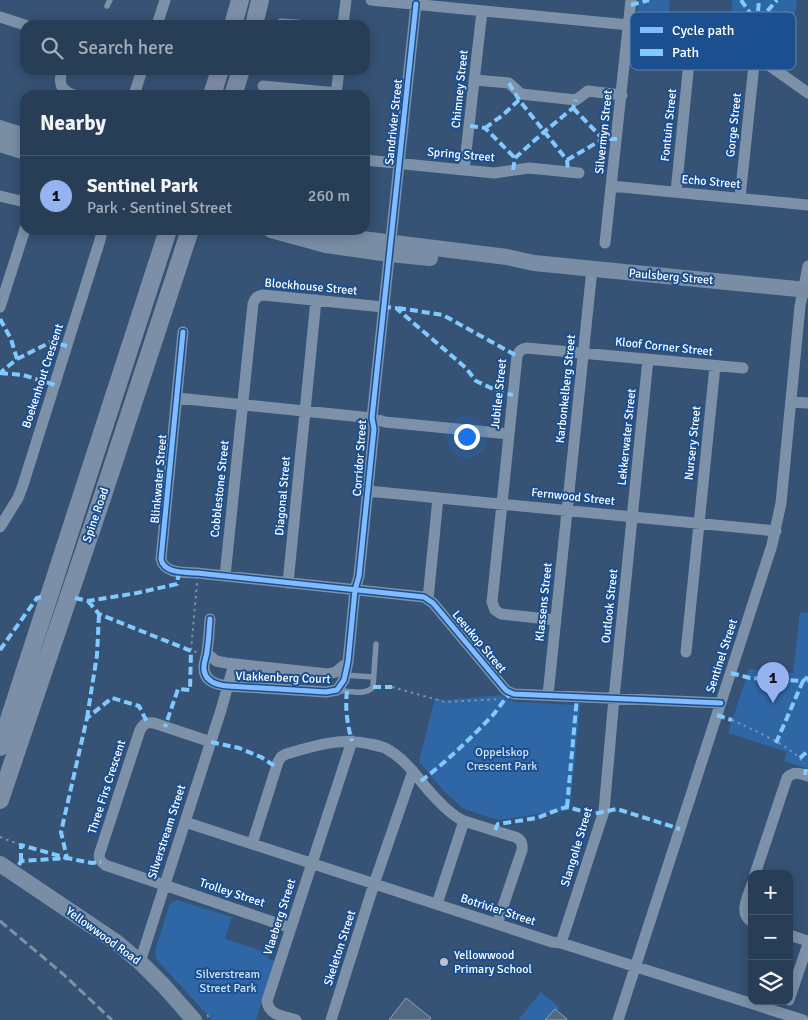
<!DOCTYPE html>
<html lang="en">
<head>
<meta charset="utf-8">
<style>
  body { margin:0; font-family:Signika,sans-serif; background:#30455d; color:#f1f3f6 }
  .controls { position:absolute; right:15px; bottom:15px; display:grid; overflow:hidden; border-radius:10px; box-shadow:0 2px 12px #0003 }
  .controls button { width:45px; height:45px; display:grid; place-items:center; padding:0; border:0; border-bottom:1px solid #44576d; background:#283e57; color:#f1f3f6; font:25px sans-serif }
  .you { position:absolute; left:466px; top:436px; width:18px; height:18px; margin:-12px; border:4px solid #fff; border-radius:50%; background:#1a73e8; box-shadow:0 0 0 8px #1a73e833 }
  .badge { display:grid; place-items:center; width:32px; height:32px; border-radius:50%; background:#95b2f1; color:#111; font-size:16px; font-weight:700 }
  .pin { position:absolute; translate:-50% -41px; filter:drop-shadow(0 1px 2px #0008) }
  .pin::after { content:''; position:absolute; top:26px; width:18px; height:15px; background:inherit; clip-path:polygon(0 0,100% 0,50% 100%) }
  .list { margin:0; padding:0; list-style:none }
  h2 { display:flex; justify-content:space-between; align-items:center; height:65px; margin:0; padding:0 20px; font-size:21px }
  h2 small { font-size:16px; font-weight:400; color:#a5aeba }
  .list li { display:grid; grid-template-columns:32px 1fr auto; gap:15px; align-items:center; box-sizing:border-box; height:80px; padding:0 20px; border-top:1px solid #44576d }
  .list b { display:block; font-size:19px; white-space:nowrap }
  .list p { margin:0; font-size:16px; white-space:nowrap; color:#a5aeba }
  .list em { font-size:16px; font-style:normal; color:#a5aeba }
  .icon { flex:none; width:28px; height:28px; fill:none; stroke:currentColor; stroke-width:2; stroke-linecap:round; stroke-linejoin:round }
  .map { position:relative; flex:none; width:808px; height:1020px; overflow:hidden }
  .search { position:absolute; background:#283e57; box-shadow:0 2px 12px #0003; left:20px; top:20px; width:350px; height:55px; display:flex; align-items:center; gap:12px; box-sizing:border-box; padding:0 18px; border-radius:15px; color:#a5aeba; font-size:19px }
  .panel { position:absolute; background:#283e57; box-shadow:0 2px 12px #0003; left:20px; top:90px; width:350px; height:145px; border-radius:15px }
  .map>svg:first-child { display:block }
  .green { fill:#2f66a5 }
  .building { fill:#526984; stroke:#92a2b6 }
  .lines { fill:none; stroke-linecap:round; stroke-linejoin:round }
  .path { stroke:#7d92a8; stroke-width:2; stroke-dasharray:2.5 4; stroke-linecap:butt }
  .lane { stroke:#7d92a8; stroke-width:5.5 }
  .street { stroke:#7d92a8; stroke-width:11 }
  .secondary { stroke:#798da4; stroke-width:16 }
  .primary { stroke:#7d8ea7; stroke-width:18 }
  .rail { stroke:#7e92a7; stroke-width:3; stroke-dasharray:9 4; stroke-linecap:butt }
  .quiet { stroke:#80caff; stroke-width:4; stroke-dasharray:8 4; stroke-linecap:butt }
  .cycleway-casing { stroke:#1b4f8f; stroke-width:8 }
  .cycleway { stroke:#80bcff; stroke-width:5 }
  .poi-dot { fill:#b9c2ce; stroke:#1b4f8f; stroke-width:2 }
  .labels { text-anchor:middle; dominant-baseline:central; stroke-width:4; stroke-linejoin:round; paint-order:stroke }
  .street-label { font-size:12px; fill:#fff; stroke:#1b4f8f }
  .park-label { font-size:12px; fill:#cfe3fa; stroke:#1b4f8f }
  .poi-label { font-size:12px; fill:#fff; stroke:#1b4f8f; text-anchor:start }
  .key { fill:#1b4f8f; stroke:#5f84b1; stroke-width:1 }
  .key-label { font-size:14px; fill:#fff }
</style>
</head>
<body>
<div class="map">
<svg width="808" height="1020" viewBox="0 0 808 1020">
  <rect width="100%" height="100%" fill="#365274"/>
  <path class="green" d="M639,0H670L668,20L644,19L637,12Z
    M732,0H797L793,34L762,31L760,49L735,31L736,20H731Z
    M800,612L808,613V769L784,761L787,752L728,733L749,669L793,673Z
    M501,695L505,698L514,702L580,705L570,810L498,820L467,810L461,807L444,791L419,762L435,698L445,700Z
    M177,900L232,917L225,939L269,953L268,959L275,961L256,1020H212L156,959L155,950L170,904Z
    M541,992L560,1008L557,1011L555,1009L545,1020H518Z"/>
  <path class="building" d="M406,998L431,1018L429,1020H389Z
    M555,1009L567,1019L566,1020H545Z"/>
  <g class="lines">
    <path class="path" d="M197,583L191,651L197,652
      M392,687L445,702L500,699
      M732,720C751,729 793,746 804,764
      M0,837L21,845
      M207,1015L211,1020"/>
    <path class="lane" d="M107,6L110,0
      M344,675L373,677
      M337,690C347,691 366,696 373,687L376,644"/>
    <path class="street" d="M371,0L629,25L724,36L732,39L808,93
      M0,17L25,25
      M281,24L298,25
      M157,25L165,0
      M343,25L346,0
      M62,70C58,83 61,91 74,95
      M475,80L509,83L521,94L576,100L588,91L622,95
      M263,86L337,93
      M134,95L142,70
      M336,95L339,70
      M365,160L494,173L529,168L579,173
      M464,170L482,11
      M611,186L808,205
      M676,192L692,32
      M0,196L25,202
      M740,198L755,55
      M605,243L631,0
      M0,307L25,229
      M183,332L161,559C164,574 185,572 197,573L424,597L433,603L504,688L507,691L514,694L721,703
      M177,398L372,418L385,422L509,434
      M791,402L808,403
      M368,491L776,531
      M0,527L18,498L23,485L100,240L101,235L99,230
      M225,576L253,304C255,298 257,296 263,295L383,307
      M288,583L316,300
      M428,599L438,498
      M210,619C209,630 209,640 207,651C207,656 204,661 204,666C203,681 216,685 228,686L326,692L337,690L344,680L348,662L355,590L359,576L374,429L372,418L416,4
      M556,620L501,614L495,610L492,602L517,356C519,351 521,349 527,348L743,368
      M686,652L715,366
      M207,653L216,661L226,663L328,674L336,672L348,662
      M548,695L592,269
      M211,742L154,723C147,722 144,723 140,730L100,852C98,858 100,861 105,865L291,928
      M185,822L552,942L561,943L803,1020
      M252,844L278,762L281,757L286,754C314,746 341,737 370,744C375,745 380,746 385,748C401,756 413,771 424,785C434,797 450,815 464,821L515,837C521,839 523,844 522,850L497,924
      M755,874L787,778C793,771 799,773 808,776
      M752,884C748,897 738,913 752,922
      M437,904L464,821
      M789,935L808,941
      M561,943L604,811L614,698L648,359
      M140,962L221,710L234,664
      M789,1000L808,944
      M296,1020C284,1016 269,1016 267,1001L352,741
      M331,1020L374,884L413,771
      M618,1020L772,545L781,503L800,306L808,266"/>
    <path class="secondary" d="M0,128L25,136
      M0,144L25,152
      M271,230L326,245L389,254L430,258
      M315,230L346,237L507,257L534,263L808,290
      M0,864L116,942L140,962L163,985L194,1020"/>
    <path class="primary" d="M233,25L240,0
      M254,25L260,0
      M212,95L220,70
      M233,95L241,70
      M0,747L168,230
      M0,800L101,501L190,230"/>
    <path class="rail" d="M0,921L63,974L112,1020"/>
    <path class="quiet" d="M741,0L757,23
      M631,5L649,0
      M757,23L759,0
      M755,55L757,23L777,0
      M509,83L519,100L567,160L568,171
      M573,108L603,139
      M470,126L485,128L515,158
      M485,128L503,115L519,100
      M567,160L603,139H617
      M513,170L515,158L544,132L573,108L576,100
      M383,307L396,308L466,368L476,381L502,393L513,395
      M398,308L443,315L517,356
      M0,319L11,339L17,359L0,373
      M17,359L51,342L67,346
      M0,373L23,375L55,385
      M75,598L88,601L137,593L177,584L179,571
      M88,601L99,614L191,651L190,690L178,689L165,727
      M0,650L37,598L41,597
      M731,673L750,678L803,681L808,677
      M373,687H392
      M347,691C345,708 347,724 352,741
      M717,715L732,720
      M87,718L97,655L99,614
      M211,742L239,748L261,757L276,767
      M776,743L803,681H808
      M800,758L808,751
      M805,775L806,769
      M421,781C446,762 469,740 491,717C498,710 503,700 511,693
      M567,807L577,697
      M495,830L498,824L537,818L560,809L567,807L593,814L617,809L680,829
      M21,861V845L67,858L61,832L87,718L112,698L139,706L147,722
      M19,865L21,861L67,858L92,863L101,862"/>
    <g class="cycleway-casing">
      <path id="cycleway" d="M183,332L161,559C164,574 185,572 197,573L424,597L433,603L504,688L507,691L514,694L721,703
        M210,619C209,630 209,640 207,651C207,656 204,661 204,666C203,681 216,685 228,686L326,692L337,690L344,680L348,662L355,590L359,576L374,429L372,418L416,4"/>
    </g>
    <use href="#cycleway" class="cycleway"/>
  </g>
  <circle class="poi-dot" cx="444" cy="962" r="5"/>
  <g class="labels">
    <g class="street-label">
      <text transform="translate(460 89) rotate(-84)">Chimney Street</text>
      <text transform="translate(394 122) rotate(-84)">Sandrivier Street</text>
      <text transform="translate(669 125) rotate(-84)">Fontuin Street</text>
      <text transform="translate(734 125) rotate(-84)">Gorge Street</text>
      <text transform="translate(604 132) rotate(-84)">Silvermyn Street</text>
      <text transform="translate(461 155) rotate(5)">Spring Street</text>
      <text transform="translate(711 182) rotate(5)">Echo Street</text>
      <text transform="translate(671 277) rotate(5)">Paulsberg Street</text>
      <text transform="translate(311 287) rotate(5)">Blockhouse Street</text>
      <text transform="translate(664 347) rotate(6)">Kloof Corner Street</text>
      <text transform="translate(43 376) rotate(-72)">Boekenhout Crescent</text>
      <text transform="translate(566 389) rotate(-84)">Karbonkelberg Street</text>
      <text transform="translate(499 394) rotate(-84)">Jubilee Street</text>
      <text transform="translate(627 437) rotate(-84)">Lekkerwater Street</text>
      <text transform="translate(693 443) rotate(-84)">Nursery Street</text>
      <text transform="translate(360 458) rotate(-86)">Corridor Street</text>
      <text transform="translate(159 479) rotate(-85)">Blinkwater Street</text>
      <text transform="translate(220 489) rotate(-84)">Cobblestone Street</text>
      <text transform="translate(283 496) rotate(-85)">Diagonal Street</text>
      <text transform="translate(573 497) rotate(6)">Fernwood Street</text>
      <text transform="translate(96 515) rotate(-71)">Spine Road</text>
      <text transform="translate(544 602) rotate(-84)">Klassens Street</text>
      <text transform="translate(610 606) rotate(-84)">Outlook Street</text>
      <text transform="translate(479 642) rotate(50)">Leeukop Street</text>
      <text transform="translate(722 656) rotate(-72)">Sentinel Street</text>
      <text transform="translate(283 678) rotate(2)">Vlakkenberg Court</text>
      <text transform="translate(107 787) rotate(-72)">Three Firs Crescent</text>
      <text transform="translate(167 832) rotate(-72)">Silverstream Street</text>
      <text transform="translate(577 847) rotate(-73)">Slangolie Street</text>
      <text transform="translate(232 893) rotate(18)">Trolley Street</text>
      <text transform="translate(498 910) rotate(18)">Botrivier Street</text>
      <text transform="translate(280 917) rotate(-72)">Vlaeberg Street</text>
      <text transform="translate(103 936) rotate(36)">Yellowwood Road</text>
      <text transform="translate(340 948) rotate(-72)">Skeleton Street</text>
    </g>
    <g class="park-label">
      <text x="502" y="752">Oppelskop<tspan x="502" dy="14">Crescent Park</tspan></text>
      <text x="228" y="974">Silverstream<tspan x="228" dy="14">Street Park</tspan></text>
    </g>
    <g class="poi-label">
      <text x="454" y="955">Yellowwood<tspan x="454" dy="14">Primary School</tspan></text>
    </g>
  </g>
  <rect x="630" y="12" width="166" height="58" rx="8" class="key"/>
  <rect x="640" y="27" width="23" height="6" fill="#80bcff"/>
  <rect x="640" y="49" width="23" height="7" fill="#80caff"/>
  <g class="key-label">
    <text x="672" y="35">Cycle path</text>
    <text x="672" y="57">Path</text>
  </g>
</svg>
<div class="controls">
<button>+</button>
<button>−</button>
<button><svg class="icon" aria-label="layers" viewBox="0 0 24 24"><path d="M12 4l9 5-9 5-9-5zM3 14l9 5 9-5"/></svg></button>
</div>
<div class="you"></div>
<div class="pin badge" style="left:773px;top:703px">1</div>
<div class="search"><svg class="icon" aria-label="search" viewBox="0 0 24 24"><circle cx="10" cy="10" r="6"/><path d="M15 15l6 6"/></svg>Search here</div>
<section class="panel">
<h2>Nearby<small></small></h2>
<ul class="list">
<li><span class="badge">1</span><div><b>Sentinel Park</b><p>Park · Sentinel Street</p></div><em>260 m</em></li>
</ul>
</section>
</div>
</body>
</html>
